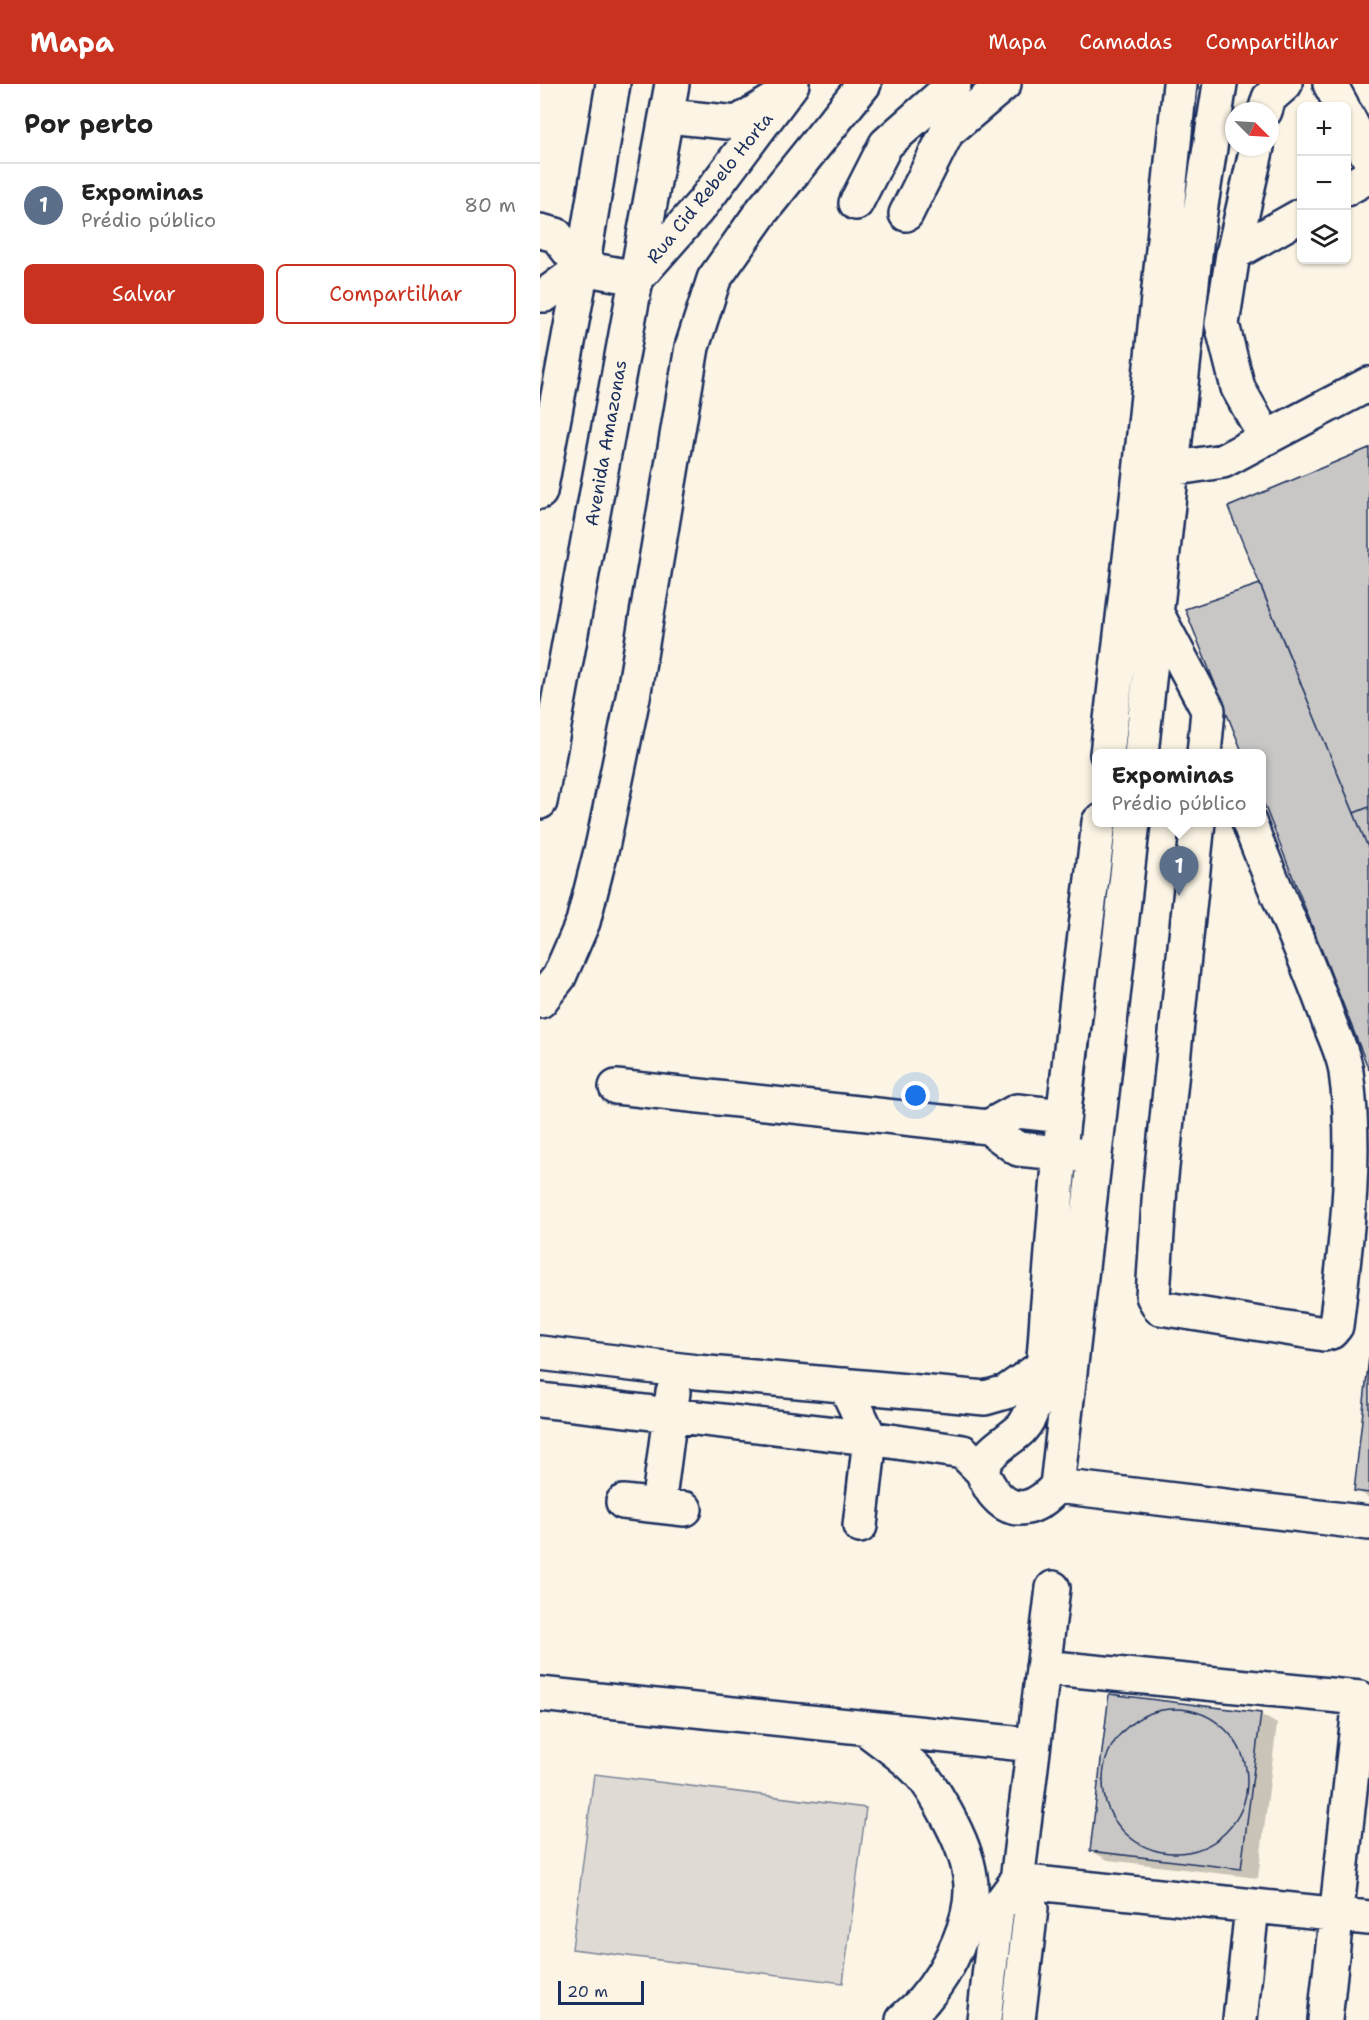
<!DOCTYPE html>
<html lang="pt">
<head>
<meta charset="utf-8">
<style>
  body { margin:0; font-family:"Shantell Sans",sans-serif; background:#f2f2f2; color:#222 }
  .controls { position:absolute; right:18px; top:18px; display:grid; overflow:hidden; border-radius:9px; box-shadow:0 2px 4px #0004 }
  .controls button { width:54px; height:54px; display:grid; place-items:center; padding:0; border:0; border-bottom:2px solid #e0e0e0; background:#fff; color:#222; font:30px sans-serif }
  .compass { position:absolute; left:685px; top:18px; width:54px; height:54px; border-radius:50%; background:#fff; box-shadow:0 2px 4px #0004; rotate:114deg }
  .scale { position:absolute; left:18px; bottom:15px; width:86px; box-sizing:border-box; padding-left:6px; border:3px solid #1b2f5e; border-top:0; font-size:16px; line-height:21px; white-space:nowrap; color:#1b2f5e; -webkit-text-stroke:4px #fcf5e5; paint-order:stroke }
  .you { position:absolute; left:376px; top:1012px; width:21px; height:21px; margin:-15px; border:4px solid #fff; border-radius:50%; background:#1a73e8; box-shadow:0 0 0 9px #1a73e833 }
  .badge { display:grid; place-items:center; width:39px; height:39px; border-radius:50%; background:#c8321e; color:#fff; font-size:20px; font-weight:700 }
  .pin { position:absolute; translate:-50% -50px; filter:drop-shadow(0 2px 3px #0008) }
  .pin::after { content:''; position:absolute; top:32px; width:21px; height:18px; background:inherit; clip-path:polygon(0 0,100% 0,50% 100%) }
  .popup { position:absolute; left:552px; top:665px; width:174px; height:78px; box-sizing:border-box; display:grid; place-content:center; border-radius:9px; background:#fff; filter:drop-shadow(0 2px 4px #0005); font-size:20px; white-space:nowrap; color:#767676 }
  .popup b { font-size:22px; color:#222 }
  .popup::after { content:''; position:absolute; left:50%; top:100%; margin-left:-12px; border:12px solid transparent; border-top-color:#fff }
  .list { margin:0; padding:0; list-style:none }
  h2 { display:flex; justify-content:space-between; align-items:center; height:78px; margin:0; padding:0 24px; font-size:26px }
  h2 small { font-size:20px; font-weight:400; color:#767676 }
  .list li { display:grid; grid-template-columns:39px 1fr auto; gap:18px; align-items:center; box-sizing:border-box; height:84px; padding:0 24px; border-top:2px solid #e0e0e0 }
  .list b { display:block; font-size:22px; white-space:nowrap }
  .list p { margin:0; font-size:20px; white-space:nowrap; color:#767676 }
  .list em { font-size:20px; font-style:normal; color:#767676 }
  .actions { display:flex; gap:12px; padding:18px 24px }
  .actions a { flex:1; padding:14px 0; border:2px solid #c8321e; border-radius:9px; text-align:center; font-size:21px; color:#c8321e }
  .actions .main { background:#c8321e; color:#fff }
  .icon { flex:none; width:33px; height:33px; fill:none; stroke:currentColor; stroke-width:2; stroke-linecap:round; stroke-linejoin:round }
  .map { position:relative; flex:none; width:829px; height:1936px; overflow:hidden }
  header { display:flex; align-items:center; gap:36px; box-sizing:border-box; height:84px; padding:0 30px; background:#c8321e; color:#fff }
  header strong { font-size:28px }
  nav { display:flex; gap:33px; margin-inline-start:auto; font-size:21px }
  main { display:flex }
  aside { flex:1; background:#fff }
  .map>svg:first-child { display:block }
  .green { fill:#dfdbd4; stroke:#7d8599; stroke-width:1.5 }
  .shadow { fill:#0003 }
  .building { fill:#c8c7c6; stroke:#1b2f5e; stroke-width:1.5 }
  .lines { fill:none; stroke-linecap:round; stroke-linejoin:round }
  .minor-casing { stroke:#1b2f5e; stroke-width:38 }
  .major-casing { stroke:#1b2f5e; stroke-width:38 }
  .minor { stroke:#fcf5e5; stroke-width:33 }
  .major { stroke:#fcf5e5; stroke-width:33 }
  .labels { text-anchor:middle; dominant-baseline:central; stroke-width:6; stroke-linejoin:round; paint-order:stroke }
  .street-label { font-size:18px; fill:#1b2f5e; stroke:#fcf5e5 }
</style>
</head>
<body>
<header>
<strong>Mapa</strong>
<nav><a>Mapa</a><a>Camadas</a><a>Compartilhar</a></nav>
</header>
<main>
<aside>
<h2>Por perto<small></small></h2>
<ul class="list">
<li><span class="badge" style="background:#5c6f8a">1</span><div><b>Expominas</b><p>Prédio público</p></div><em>80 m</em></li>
</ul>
<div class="actions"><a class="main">Salvar</a><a>Compartilhar</a></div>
</aside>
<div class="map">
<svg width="829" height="1936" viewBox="0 0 829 1936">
  <rect width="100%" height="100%" fill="#fcf5e5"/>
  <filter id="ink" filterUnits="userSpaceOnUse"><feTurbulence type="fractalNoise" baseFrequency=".0167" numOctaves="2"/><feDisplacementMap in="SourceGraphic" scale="12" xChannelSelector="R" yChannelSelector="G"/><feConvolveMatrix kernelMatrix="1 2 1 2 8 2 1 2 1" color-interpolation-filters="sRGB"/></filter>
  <g filter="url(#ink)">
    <path class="green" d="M54,1690L326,1724L303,1899L32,1865Z"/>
    <path class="shadow" d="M829,365V982L722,711V501Z
      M829,1287V1414L816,1406Z
      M720,1630L737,1640L718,1794L568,1776L551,1767Z"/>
    <path class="building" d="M829,364V723L814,729L688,423Z
      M720,500L829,766V986L722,715V670H703L645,525Z
      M829,723V766L814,729Z
      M829,1273V1409L814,1407Z
      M569,1610L721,1629L701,1785L550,1767Z
      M563 1697a72 72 0 1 1 144 0a72 72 0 1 1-144 0Z"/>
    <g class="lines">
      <g class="minor-casing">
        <path id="minor" d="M790,0L802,22
          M725,27L729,14L745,0
          M806,30L829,74
          M127,32L197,39L233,17
          M717,63L693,170L682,240L698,304L726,354L829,300
          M806,105L829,92
          M316,119L346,60L414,0
          M366,130L407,48L464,0
          M0,147L16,151L42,184L97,194L163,119L252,0
          M693,170L762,131
          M0,211H5L42,184
          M611,388L683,377L726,354
          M612,531L617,530L668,626L664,670
          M567,670L600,389L640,0
          M601,670L659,134L680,0
          M559,738C546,848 530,958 520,1068C516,1118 512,1168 508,1218C506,1239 506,1260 503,1281C500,1301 495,1330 481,1345C469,1357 442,1369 443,1388C444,1395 450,1403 453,1408C474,1435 498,1424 517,1402L593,738
          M658,738L620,1102L613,1212L620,1224L784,1250L791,1248L796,1242C806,1158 818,1073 806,988C804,970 793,950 787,932C764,866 733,804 709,738
          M0,917L19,893L43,838L63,759L93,613L152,263L174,195L222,127L324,0
          M76,1003L448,1043
          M524,1032L477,1027L448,1043L478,1065L541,1071
          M0,1269L157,1288L445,1314L466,1308L503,1282
          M305,1301L330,1354L320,1442
          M0,1316L330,1354L423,1368L443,1388
          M517,1402L829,1439
          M83,1418L145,1425
          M118,1422L133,1308
          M513,1504L477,1797L829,1834
          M503,1583L820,1614L785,1936
          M0,1610L493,1661
          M325,1644C341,1657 360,1669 375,1684C387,1695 398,1714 406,1729C417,1749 427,1770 430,1792C437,1833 408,1888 383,1917C377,1924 369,1930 363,1936
          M444,1936L457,1824L477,1797L491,1824L478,1936
          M700,1936L712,1823"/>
      </g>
      <g class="major-casing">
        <path id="major" d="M0,408L42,184L73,0
          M0,718L132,0"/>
      </g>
      <use href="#minor" class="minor"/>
      <use href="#major" class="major"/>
    </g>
  </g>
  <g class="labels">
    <g class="street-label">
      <text transform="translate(170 104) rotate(-51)">Rua Cid Rebelo Horta</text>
      <text transform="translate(66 359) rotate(-80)">Avenida Amazonas</text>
    </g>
  </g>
</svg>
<div class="controls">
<button>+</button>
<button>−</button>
<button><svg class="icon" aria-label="layers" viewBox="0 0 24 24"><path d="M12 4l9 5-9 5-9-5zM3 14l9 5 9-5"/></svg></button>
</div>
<svg class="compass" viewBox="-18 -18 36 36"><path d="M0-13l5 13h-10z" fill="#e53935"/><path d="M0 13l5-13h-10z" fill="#767676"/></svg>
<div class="scale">20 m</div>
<div class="you"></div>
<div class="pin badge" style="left:639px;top:812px;background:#5c6f8a">1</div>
<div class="popup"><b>Expominas</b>Prédio público</div>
</div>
</main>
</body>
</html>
